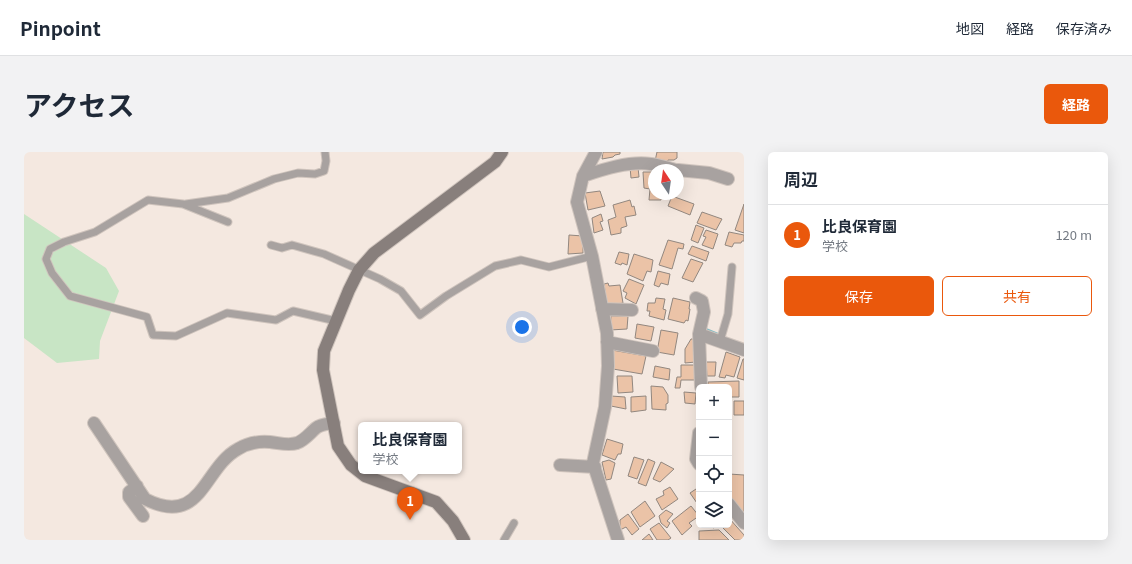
<!DOCTYPE html>
<html lang="ja">
<head>
<meta charset="utf-8">
<style>
  body { margin:0; font-family:Georgia,"Noto Sans JP",serif; background:#f2f2f3; color:#1f2937 }
  .controls { position:absolute; right:12px; bottom:12px; display:grid; overflow:hidden; border-radius:6px; box-shadow:0 4px 16px #0002 }
  .controls button { width:36px; height:36px; display:grid; place-items:center; padding:0; border:0; border-bottom:1px solid #e0e1e3; background:#fff; color:#1f2937; font:20px sans-serif }
  .compass { position:absolute; left:624px; top:12px; width:36px; height:36px; border-radius:50%; background:#fff; box-shadow:0 4px 16px #0002; rotate:347deg }
  .you { position:absolute; left:498px; top:175px; width:14px; height:14px; margin:-10px; border:3px solid #fff; border-radius:50%; background:#1a73e8; box-shadow:0 0 0 6px #1a73e833 }
  .badge { display:grid; place-items:center; width:26px; height:26px; border-radius:50%; background:#ea580c; color:#fff; font-size:13px; font-weight:700 }
  .pin { position:absolute; translate:-50% -33px; filter:drop-shadow(0 1px 2px #0008) }
  .pin::after { content:''; position:absolute; top:21px; width:14px; height:12px; background:inherit; clip-path:polygon(0 0,100% 0,50% 100%) }
  .popup { position:absolute; left:334px; top:270px; width:104px; height:52px; box-sizing:border-box; display:grid; place-content:center; border-radius:6px; background:#fff; filter:drop-shadow(0 1px 3px #0005); font-size:13px; white-space:nowrap; color:#747a83 }
  .popup b { font-size:15px; color:#1f2937 }
  .popup::after { content:''; position:absolute; left:50%; top:100%; margin-left:-8px; border:8px solid transparent; border-top-color:#fff }
  .list { margin:0; padding:0; list-style:none }
  h2 { display:flex; justify-content:space-between; align-items:center; height:52px; margin:0; padding:0 16px; font-size:17px }
  h2 small { font-size:13px; font-weight:400; color:#747a83 }
  .list li { display:grid; grid-template-columns:26px 1fr auto; gap:12px; align-items:center; box-sizing:border-box; height:60px; padding:0 16px; border-top:1px solid #e0e1e3 }
  .list b { display:block; font-size:15px; white-space:nowrap }
  .list p { margin:0; font-size:13px; white-space:nowrap; color:#747a83 }
  .list em { font-size:13px; font-style:normal; color:#747a83 }
  .actions { display:flex; gap:8px; padding:12px 16px }
  .actions a { flex:1; padding:9px 0; border:1px solid #ea580c; border-radius:6px; text-align:center; font-size:14px; color:#ea580c }
  .actions .main { background:#ea580c; color:#fff }
  .icon { flex:none; width:22px; height:22px; fill:none; stroke:currentColor; stroke-width:2; stroke-linecap:round; stroke-linejoin:round }
  .map { position:relative; flex:none; width:720px; height:388px; overflow:hidden; border-radius:6px }
  header { display:flex; align-items:center; gap:24px; box-sizing:border-box; height:56px; padding:0 20px; background:#fff; border-bottom:1px solid #e0e1e3 }
  header strong { font-size:19px }
  nav { display:flex; gap:22px; margin-inline-start:auto; font-size:14px }
  .intro { display:flex; align-items:center; justify-content:space-between; box-sizing:border-box; height:96px; padding:0 24px }
  h1 { margin:0; font-size:28px }
  .button { padding:10px 18px; border-radius:6px; background:#ea580c; color:#fff; font-size:14px; font-weight:700 }
  main { display:flex; gap:24px; padding:0 24px }
  aside { flex:1; background:#fff; border-radius:6px; box-shadow:0 4px 16px #0002 }
  .map>svg:first-child { display:block }
  .green { fill:#c8e5c5 }
  .lines { fill:none; stroke-linecap:round; stroke-linejoin:round }
  .stream { stroke:#83bbc4; stroke-width:3.5 }
  .building { fill:#ebc3a7; stroke:#92877f }
  .lane-casing { stroke:#cfc4bd; stroke-width:9 }
  .street-casing { stroke:#cfc4bd; stroke-width:14 }
  .secondary-casing { stroke:#cfc4bd; stroke-width:14 }
  .lane { stroke:#a8a2a0; stroke-width:7 }
  .street { stroke:#a8a2a0; stroke-width:12 }
  .secondary { stroke:#887f7c; stroke-width:12 }
</style>
</head>
<body>
<header>
<strong>Pinpoint</strong>
<nav><a>地図</a><a>経路</a><a>保存済み</a></nav>
</header>
<div class="intro"><h1>アクセス</h1><a class="button">経路</a></div>
<main>
<div class="map">
<svg width="720" height="388" viewBox="0 0 720 388">
  <rect width="100%" height="100%" fill="#f4e8e0"/>
  <path class="green" d="M0,62L82,116L95,139L76,189L75,207L33,211L0,186Z"/>
  <g class="lines">
    <path class="stream" d="M683,178L695,183"/>
  </g>
  <path class="building" d="M579,0H596V2L591,3L589,5L578,7Z
    M633,0H653V6L650,8H644L643,11L631,9Z
    M606,15H614L615,25L607,26Z
    M619,20H630V42H638L637,48H625L626,37L620,36Z
    M576,39L581,54L564,58L561,41Z
    M648,44L670,52L666,63L644,54Z
    M606,48L608,55L610,54L612,63L601,65L603,74L597,76V81L587,83L584,68L592,65L589,53Z
    M720,52V81L711,78Z
    M678,60L698,67L692,78L673,71Z
    M577,62L579,69L576,70L579,78L570,81L568,66Z
    M672,73L680,76L674,91L667,88Z
    M682,78L694,82L689,97L678,93L682,85L679,84Z
    M705,80L720,83V89H718L717,91H710L708,95L701,93Z
    M545,83L559,84V101L544,102Z
    M644,88L660,92L659,97L654,96L648,117L635,113Z
    M668,94L685,100L682,109L664,102Z
    M595,100L605,102L603,113L598,111L597,113L591,111Z
    M610,102L629,108L627,120L623,119L619,129L603,122Z
    M667,107L679,111L669,130L658,126Z
    M634,119L646,122L644,133L637,131L635,135L630,133Z
    M605,127L620,133L612,152L601,146L603,141L599,139Z
    M584,131L585,134L596,133L599,151L583,154L580,132Z
    M632,146L641,147L639,157L642,158L640,168L625,164L626,159H623L624,151H631Z
    M649,146L666,150L665,157H666L664,169L662,168L660,171L644,167Z
    M587,164H604L603,177L586,178Z
    M613,172L630,175L627,189L611,186Z
    M637,178L654,181L650,203L633,200Z
    M667,187H672V210L661,211V197Z
    M588,198L622,204L618,222L589,217Z
    M702,200L716,205L710,225L702,223L701,226L695,225Z
    M719,207H720V228L713,226Z
    M682,210H692L691,224H683Z
    M657,213H672V228H657L656,236H651L653,225H657Z
    M631,214L646,217L645,228L629,225Z
    M593,224H608L609,240L594,241Z
    M715,229V245H705V235H684V230Z
    M627,234L639,235L644,243V251L642,252V258L628,257Z
    M660,240L672,241L671,252L661,251Z
    M587,244L601,245L602,257L587,254Z
    M622,244V258L607,260V245Z
    M710,249H720V263H710Z
    M583,287L599,292L597,302H594L591,308L578,303Z
    M610,305L620,308L613,327L604,324Z
    M624,307L631,310L622,334L614,331Z
    M585,308L591,311L587,327L582,328L578,310Z
    M637,310L650,317L636,330L629,327Z
    M705,322L720,323V371L705,352Z
    M646,335L654,347L638,358L632,347L640,343L639,339Z
    M675,335V354L666,341Z
    M621,349L631,364L616,375L607,360Z
    M667,354L675,364L665,371L668,374L658,383L648,369Z
    M642,358L649,362L643,369L646,371L643,376L637,371L635,364Z
    M604,362L615,377L608,383L602,375L596,378V368Z
    M705,366L720,383V388H711L696,373L689,376L686,373H705Z
    M635,371L647,386L644,388H633L626,377Z
    M695,378L705,388H675V379Z
    M625,382L629,388H618Z"/>
  <g class="lines">
    <g class="lane-casing">
      <path id="lane" d="M162,52L204,46L250,27L274,21L291,22L300,19L302,9L301,0
        M204,70L159,52L124,48L71,80L40,90L26,97L22,107L28,121L46,144L123,165L129,183L152,184L203,161L252,168L269,159L312,169
        M247,93L258,96L268,93L300,102L356,127L377,139L396,163L422,144L471,114L497,108L525,115L568,104
        M696,189L704,162L708,115
        M480,388L490,371"/>
    </g>
    <g class="street-casing">
      <path id="street" d="M572,0L559,24L553,50L568,104L583,181L584,214L581,255L569,311L594,388
        M654,18L685,21L704,27
        M559,24C580,17 605,9 627,12C635,13 644,16 652,18
        M672,146L678,149L680,160L675,182L677,235
        M578,157L608,158
        M675,182L720,198
        M583,190L629,199
        M70,271L121,347C178,376 179,316 214,297C224,291 235,289 246,290C256,291 264,294 273,291C281,288 286,281 292,276C297,272 304,272 310,271
        M675,281L672,307L675,312
        M536,313L571,315
        M113,334L105,340V345L119,364
        M705,352L720,371"/>
    </g>
    <g class="secondary-casing">
      <path id="secondary" d="M440,388L429,369L412,350L341,324L327,313L314,294L299,218L300,199L325,138L335,118L350,101L471,10L478,0"/>
    </g>
    <use href="#lane" class="lane"/>
    <use href="#street" class="street"/>
    <use href="#secondary" class="secondary"/>
  </g>
</svg>
<div class="controls">
<button>+</button>
<button>−</button>
<button><svg class="icon" aria-label="locate" viewBox="0 0 24 24"><circle cx="12" cy="12" r="6"/><path d="M12 2v4M12 18v4M2 12h4M18 12h4"/></svg></button>
<button><svg class="icon" aria-label="layers" viewBox="0 0 24 24"><path d="M12 4l9 5-9 5-9-5zM3 14l9 5 9-5"/></svg></button>
</div>
<svg class="compass" viewBox="-18 -18 36 36"><path d="M0-13l5 13h-10z" fill="#e53935"/><path d="M0 13l5-13h-10z" fill="#747a83"/></svg>
<div class="you"></div>
<div class="pin badge" style="left:386px;top:368px">1</div>
<div class="popup"><b>比良保育園</b>学校</div>
</div>
<aside>
<h2>周辺<small></small></h2>
<ul class="list">
<li><span class="badge">1</span><div><b>比良保育園</b><p>学校</p></div><em>120 m</em></li>
</ul>
<div class="actions"><a class="main">保存</a><a>共有</a></div>
</aside>
</main>
</body>
</html>
